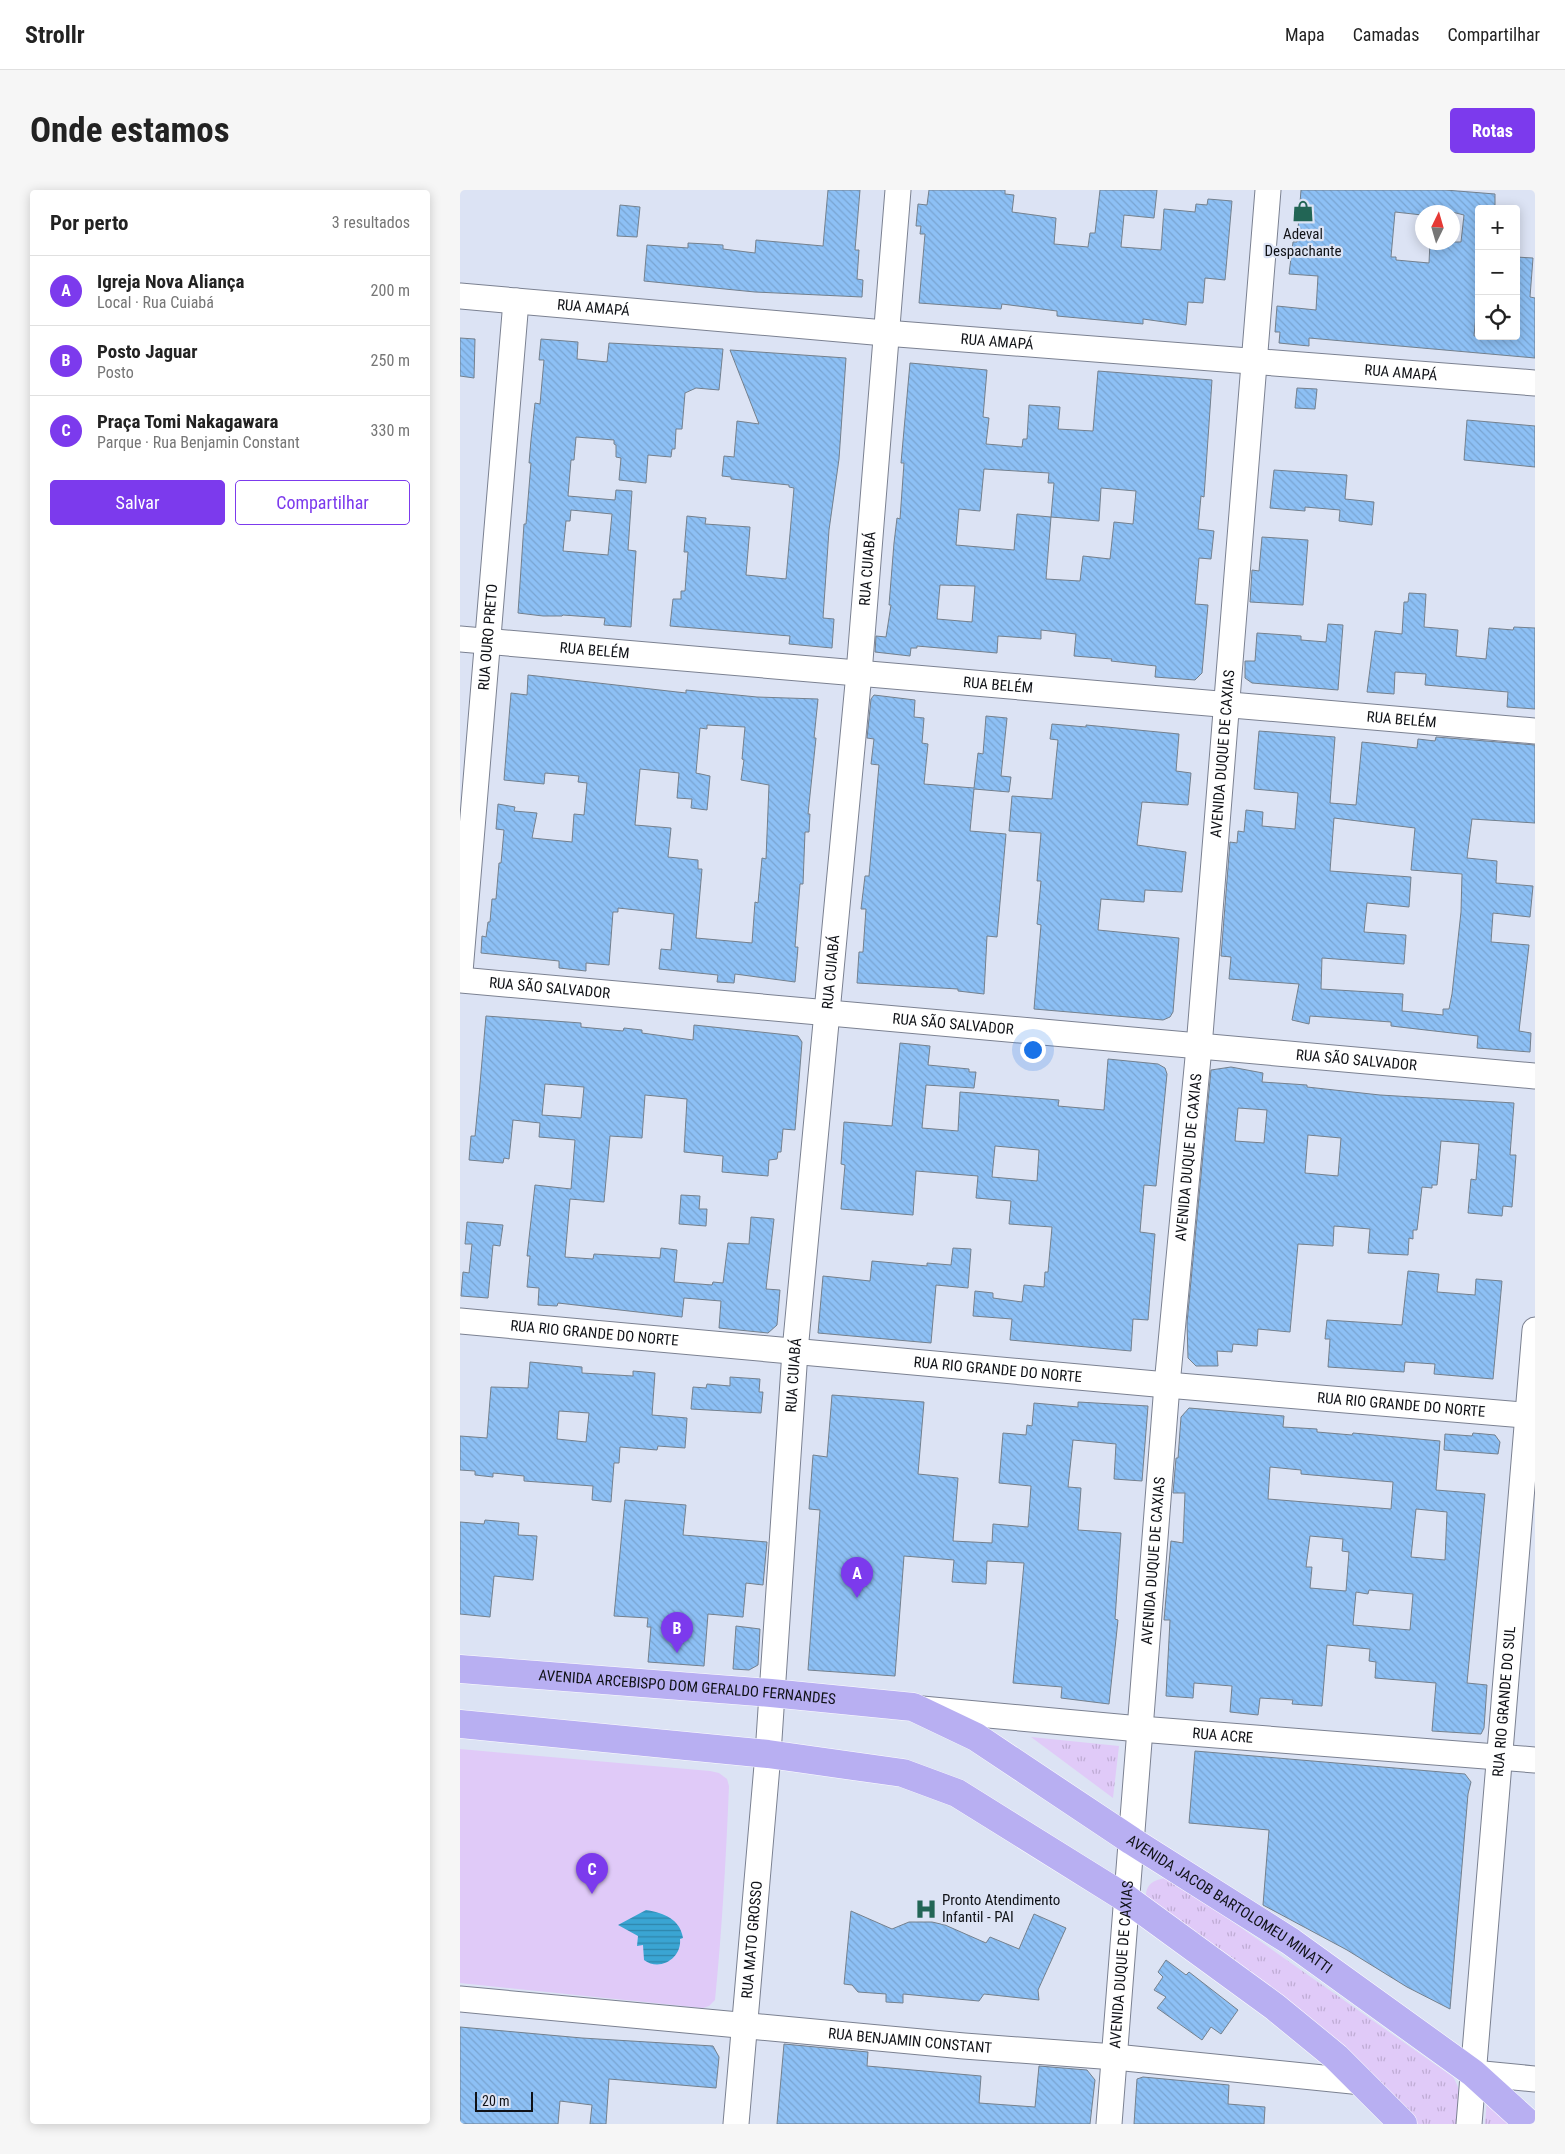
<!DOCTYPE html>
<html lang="pt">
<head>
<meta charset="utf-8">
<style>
  body { margin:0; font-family:"Roboto Condensed",sans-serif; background:#f6f6f6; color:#222 }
  .controls { position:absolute; right:15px; top:15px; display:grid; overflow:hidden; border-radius:5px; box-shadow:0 2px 12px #0003 }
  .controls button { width:45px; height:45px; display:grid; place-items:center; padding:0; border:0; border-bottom:1px solid #e0e0e0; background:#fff; color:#222; font:25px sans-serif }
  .compass { position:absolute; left:955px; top:15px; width:45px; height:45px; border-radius:50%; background:#fff; box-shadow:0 2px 12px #0003; rotate:5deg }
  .scale { position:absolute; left:15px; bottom:12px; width:58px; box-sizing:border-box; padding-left:5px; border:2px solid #101217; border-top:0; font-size:14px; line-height:18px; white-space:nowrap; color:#101217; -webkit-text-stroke:4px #dce3f4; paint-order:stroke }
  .you { position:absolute; left:572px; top:859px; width:18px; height:18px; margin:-12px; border:4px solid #fff; border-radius:50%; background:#1a73e8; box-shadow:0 0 0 8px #1a73e833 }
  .badge { display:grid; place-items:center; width:32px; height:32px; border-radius:50%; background:#7c3aed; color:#fff; font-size:16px; font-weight:700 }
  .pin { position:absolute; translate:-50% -41px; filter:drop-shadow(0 1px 2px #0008) }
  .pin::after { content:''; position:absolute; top:26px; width:18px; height:15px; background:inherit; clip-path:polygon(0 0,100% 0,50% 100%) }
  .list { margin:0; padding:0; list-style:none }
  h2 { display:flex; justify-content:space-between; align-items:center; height:65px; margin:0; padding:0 20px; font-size:21px }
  h2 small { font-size:16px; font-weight:400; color:#767676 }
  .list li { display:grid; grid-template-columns:32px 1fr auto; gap:15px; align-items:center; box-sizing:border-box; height:70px; padding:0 20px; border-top:1px solid #e0e0e0 }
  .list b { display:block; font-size:19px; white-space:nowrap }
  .list p { margin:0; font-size:16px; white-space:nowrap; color:#767676 }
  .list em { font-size:16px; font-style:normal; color:#767676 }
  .actions { display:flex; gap:10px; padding:15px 20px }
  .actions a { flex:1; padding:11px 0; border:1px solid #7c3aed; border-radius:5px; text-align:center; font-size:18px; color:#7c3aed }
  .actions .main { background:#7c3aed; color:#fff }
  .icon { flex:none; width:28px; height:28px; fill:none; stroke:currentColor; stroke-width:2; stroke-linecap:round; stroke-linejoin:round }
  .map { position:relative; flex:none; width:1075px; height:1934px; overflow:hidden; border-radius:5px }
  header { display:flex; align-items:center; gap:30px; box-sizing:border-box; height:70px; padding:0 25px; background:#fff; border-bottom:1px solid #e0e0e0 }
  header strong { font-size:24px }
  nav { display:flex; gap:28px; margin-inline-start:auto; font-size:18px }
  .intro { display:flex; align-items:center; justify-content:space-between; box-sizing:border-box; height:120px; padding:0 30px }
  h1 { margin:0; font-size:35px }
  .button { padding:12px 22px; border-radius:5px; background:#7c3aed; color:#fff; font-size:18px; font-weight:700 }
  main { display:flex; gap:30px; padding:0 30px }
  aside { flex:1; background:#fff; border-radius:5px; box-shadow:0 2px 12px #0003 }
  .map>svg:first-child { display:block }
  .grass { fill:url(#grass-tufts) }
  .green { fill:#e0caf8 }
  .water { fill:url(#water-rules) }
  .building { fill:url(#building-back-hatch); stroke:#74808d; fill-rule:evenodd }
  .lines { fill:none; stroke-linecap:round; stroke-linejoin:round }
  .minor-casing { stroke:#7b8191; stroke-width:27 }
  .major-casing { stroke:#fff; stroke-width:29 }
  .minor { stroke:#fff; stroke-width:25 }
  .major { stroke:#b8aff2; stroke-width:28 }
  .labels { text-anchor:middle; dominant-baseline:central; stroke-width:4.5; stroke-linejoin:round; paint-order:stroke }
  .poi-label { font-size:15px; fill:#101217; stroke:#dce3f4 }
  .street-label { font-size:15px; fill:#101217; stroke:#dce3f4 }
</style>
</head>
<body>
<header>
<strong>Strollr</strong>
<nav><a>Mapa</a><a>Camadas</a><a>Compartilhar</a></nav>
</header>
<div class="intro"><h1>Onde estamos</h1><a class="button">Rotas</a></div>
<main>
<aside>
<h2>Por perto<small>3 resultados</small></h2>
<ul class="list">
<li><span class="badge">A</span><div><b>Igreja Nova Aliança</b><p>Local · Rua Cuiabá</p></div><em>200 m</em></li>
<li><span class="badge">B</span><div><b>Posto Jaguar</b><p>Posto</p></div><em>250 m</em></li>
<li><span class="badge">C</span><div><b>Praça Tomi Nakagawara</b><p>Parque · Rua Benjamin Constant</p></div><em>330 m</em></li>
</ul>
<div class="actions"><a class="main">Salvar</a><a>Compartilhar</a></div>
</aside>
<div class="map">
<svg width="1075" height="1934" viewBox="0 0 1075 1934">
  <defs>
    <pattern id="grass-tufts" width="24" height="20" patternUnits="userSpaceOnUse" patternTransform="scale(1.25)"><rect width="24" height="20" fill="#e0caf8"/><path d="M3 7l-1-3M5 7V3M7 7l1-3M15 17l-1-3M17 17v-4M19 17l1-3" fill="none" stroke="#bfacd4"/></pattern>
    <pattern id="water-rules" width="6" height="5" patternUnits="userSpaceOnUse" patternTransform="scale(1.25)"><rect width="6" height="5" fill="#3aa5d3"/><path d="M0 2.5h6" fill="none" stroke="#2f85aa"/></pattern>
    <pattern id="building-back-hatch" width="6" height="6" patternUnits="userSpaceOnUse" patternTransform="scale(1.25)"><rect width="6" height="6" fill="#8dc0f5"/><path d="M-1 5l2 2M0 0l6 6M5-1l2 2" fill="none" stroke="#79a4d1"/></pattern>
  </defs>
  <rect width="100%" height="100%" fill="#dce3f4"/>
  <path class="grass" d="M571,1547L659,1556L653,1608Z
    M707,1688L716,1692L993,1887C1003,1902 999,1917 998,1934H954L919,1896L770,1766L692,1713L686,1706C686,1693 696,1689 707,1688Z
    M1027,1909L1059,1934H1025Z"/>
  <path class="green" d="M0,1559L250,1581L259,1583L267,1589L269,1596C266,1668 262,1739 255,1810L249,1816L243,1818L0,1793Z"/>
  <path class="water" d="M186,1720C204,1723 220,1729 223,1748L220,1749C222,1768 200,1782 184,1770L183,1755L177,1756L178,1746L158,1735Z"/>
  <path class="building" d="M368,0H400L395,60H399L397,89L403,90L402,107L295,102L184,91L187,55L228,58V53L247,54L263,55V59L295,63L296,50L363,56Z
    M469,0H545V4L554,5L552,22L596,28L594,54L628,57L630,43H635L640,0H697L694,28L664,25L661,57L701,60L704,19L735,22L736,14L747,15L748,9L772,11L765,90L745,88L743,113L728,112L726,135L683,129V134L597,126V121L542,114L541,119L459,113L465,44H460L461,36H456L458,14L467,15Z
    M841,0H985L1035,4V19H1019V89L1014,146H1056V67L1073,68L1070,107L1075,108V168L849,148V156L819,153L820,142H815L817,116L856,120L858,86L829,84L833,52H837ZM935,22L962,25V22H992L1004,25L1001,52H970L969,73L936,70V67H931Z
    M160,15L180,17L177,47L157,46Z
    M0,148L15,149L14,188L0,186Z
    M81,149L118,152L117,169L147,172L149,153L263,159L259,200L236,198L225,203L222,239H216L215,259H212L211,267L188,265L186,293L159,290L161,268L156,267V255L154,254V250L116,247L114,270H111L108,306L155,310L156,300L172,301L168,360L176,361L171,437L144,435L145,428L103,425L102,426H83L58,423L64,334H66L71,273H69L71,250L75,213L80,214L84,170H79ZM111,320L152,324L148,365L103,361L106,331H110Z
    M270,160L386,168L379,269L369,340L363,428L374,429L372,458L329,454L330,446L210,436L213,409H221V401H225L228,362H224L227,326L246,328L245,334L290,337L286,385L326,389L334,298L329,297V295L271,289V287L262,286L264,266L274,267L277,231L299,234Z
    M450,173L527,180L523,227L529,228L526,254L562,257L563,249H567L569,215L600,217L598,239L633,241L638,181L752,190L744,307L741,306L738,339L754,341L751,369L739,368L735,414L748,415L742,483L735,490L695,487L696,476L651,471L652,469L614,466L616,444L581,440V449L538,446L537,463L457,456V458H451L450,466L415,462L416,446L426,447L431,415H429L434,353L437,328L440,329L444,273H441ZM524,279L589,283L588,293H594L591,327L557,324L554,360L496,355L499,319L520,321ZM641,298L676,301L673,334L654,332L650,369L623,366L620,391L586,389L591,327L639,331ZM480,395L515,396L512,432L477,429Z
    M837,198L857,199L855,219L835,218Z
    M1007,230L1075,236V277L1004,270Z
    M814,280L887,285L885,309L914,312L912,335L879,331L880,320L845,317V321L810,318Z
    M802,347L848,350L843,415L790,412L792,380L799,381Z
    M949,403L966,404L964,437L998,440L996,466L1026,469L1029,438L1053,440L1054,437L1075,438V519L1047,517L1048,502L965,495L966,484L935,482L934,504L907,502L915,441L942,444L944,412H948Z
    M868,434L883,435L878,500L792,493L785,488V471H795L797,443L841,446V450L866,452Z
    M68,485L226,503V500L297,507L358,509L354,548H356L348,624H350L349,642H345L343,694H340L335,757H338L335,792L275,784L274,793L257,792L258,785L199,779L201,759L211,760L214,724L158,718V722H153L149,775L126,773V781L99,778V771L21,763L22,746L26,747L28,732H30L32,709H36L39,673H41L44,640L36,639L38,614L55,617L54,621L77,623L72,648L112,652L114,624L124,625L127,593L118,592L119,586L85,583L84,594L44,590L51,503L67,505ZM247,535L285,537L282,569L284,570L281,590L309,595L306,669L302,668L298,713L295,712L292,753L236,748L242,679H238V670L208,667L211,638L175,635L180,579L219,583L217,608L232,609L231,618L247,620L250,586L236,583L240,538L247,539Z
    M414,505L455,510L454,527L464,528L462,553L468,554L464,594L514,598L518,563L523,564L526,526L547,528L541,586L551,587L549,602L514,599L510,641L546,644L537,747L527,746L524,804L498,801V799L397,793L399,762H403L406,719H401L405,686H409L419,575L411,574L414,549L407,548L411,509Z
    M592,534L626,537V535L719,544L716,581L731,583L728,615L682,612L677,655L726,662L722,702L685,700L684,712L641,709L638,740L719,748L713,822L710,827L703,830L574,819L581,735L577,734L581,691H577L581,643L549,641L552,606L592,609L598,550L590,549Z
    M799,541L875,547L870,613L896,615L902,552L957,558L958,549L975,551L976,547L1075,555V633L1012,629L1007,668L1037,671L1036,693L1073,696L1070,727L1033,723L1031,752L1069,755L1059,841L1071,843L1070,862L1017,858L1018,846L931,836V832L850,826L849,834L832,830L839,794L769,789L771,767L761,766L770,652L777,653L778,641L784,642L786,620L803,622L802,636L835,639L838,603L794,599ZM874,628L955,638L951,680L1002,684L1001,722L992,804L989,819H983V825L942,821L943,804L861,799L862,768L944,774L946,745L904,742L907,713L949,717L951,687L870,681Z
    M26,826L121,833V837L163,841L164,838L182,840V843L233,850L234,835L338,846L342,852L335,940L323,939L321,962H318L317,969L309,970L308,986L262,982L263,966L224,962L227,909L185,905L182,948L150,946L144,1012L110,1009L105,1067L133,1069L134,1064L200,1068L201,1058L217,1060L214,1092L252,1095L253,1092L263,1093L268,1053L289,1054L291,1027L314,1029L306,1099L320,1100L317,1135L308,1143L259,1138L261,1111L224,1108L222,1127L98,1113L97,1116L78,1115L79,1098L67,1097L70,1066H67L75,995L111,999L115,950L79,947L80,933L53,930L49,969L44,968L43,973L9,970L11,946H15L19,905ZM85,894L124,897L121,928L82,925Z
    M440,853L470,856L468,875L509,879V882H516L514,898L466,895L462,938L498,941L500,902L599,910L598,916L644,920L648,869L698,874L705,878L707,884L696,996L684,995L680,1042L695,1044L688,1130L673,1129L671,1161L550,1150L552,1129L513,1126L515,1101L533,1103V1108L562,1112L564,1095L584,1097L585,1082H588L592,1037L549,1034L551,1011L516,1008L518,986L456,981L453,1025L381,1019L385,975L381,974L384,932L432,936ZM535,956L579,960L577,991L532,987Z
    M771,877L803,883L802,892L847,895V897L920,905L1054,913L1050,965H1056L1052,1017L1043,1016L1042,1026L1008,1023L1011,989L1016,990L1019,954L981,951L977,995H972V998L962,997L957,1040H953V1049L949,1048L948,1065L908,1063L910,1039L874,1036L873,1056L838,1054L830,1142L798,1139L797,1156L773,1154L772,1162L757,1161L758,1176H736L728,1168L727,1133L751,880ZM778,918L807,920L804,953L775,951ZM848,945L881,948L878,986L845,983Z
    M221,1005L240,1006L239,1019H247L246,1036L219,1034Z
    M7,1032L43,1035L40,1056L33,1055L28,1108L1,1106L3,1082L9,1083L12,1054H5Z
    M493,1058L511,1059L508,1098L476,1095L471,1153L358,1143L363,1086L410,1091L412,1071L467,1076V1073L491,1075Z
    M948,1081L979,1084L977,1102L1015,1105L1016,1089L1042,1091L1033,1189L974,1184L975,1174L945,1172L944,1182L868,1177L870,1149H865L867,1130L942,1135Z
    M70,1172L122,1177V1183L173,1186V1181L195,1183L192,1225L227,1228L225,1258L198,1256L197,1260L160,1257L159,1273H154L151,1312L132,1310L133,1296L64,1291V1286L33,1283V1287L15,1285V1281L0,1280V1246L27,1248L31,1197L68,1198ZM99,1221L129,1223L126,1252L97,1249Z
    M270,1187L300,1189L299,1202H303L301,1223L231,1219L233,1197L246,1198L247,1194L270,1196Z
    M372,1205L464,1212L458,1284L498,1288L493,1351L532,1353L533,1334L568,1337L571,1296L539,1293L543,1243L566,1245L567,1235L572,1236L574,1213L618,1217V1212L688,1216L682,1291L654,1289L656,1254L613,1250L608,1297L621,1298L618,1340L661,1343L655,1429L658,1430L649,1514L601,1508L602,1497L553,1493L564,1373L527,1371L526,1394L492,1392L494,1370L444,1366L435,1486L348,1480L360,1320L349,1319L353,1265L367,1267Z
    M729,1218L824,1226L823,1237L857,1239V1242L892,1245L893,1243L980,1251L976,1300L1025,1304L1007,1493L1027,1495L1024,1538L1021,1544L972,1541L976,1493L915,1488L916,1472L909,1471L910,1459L867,1455L862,1516L832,1514L833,1510L800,1508L798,1525L770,1522L772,1496L734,1493L733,1508L706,1506L710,1430H704L711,1351L723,1353L725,1303H713L716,1268H718L721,1227ZM810,1277L841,1280V1284L933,1292L931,1319L808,1309ZM956,1319L987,1322L985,1370L951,1367ZM850,1346L883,1349L882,1361L889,1362L886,1401L850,1398L852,1377H846ZM909,1400L953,1404L950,1440L893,1435L896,1402L908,1404Z
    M1013,1243L1035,1245L1040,1252L1038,1264L984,1260L985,1244L1012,1246Z
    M165,1310L226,1315L223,1345L307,1352L303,1395L286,1393L283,1427L248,1424L244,1476L188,1472L191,1437H187L188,1428L154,1426Z
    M25,1330L59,1333L58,1345L77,1346L73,1390L34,1386L30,1427L0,1424V1332L24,1334Z
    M276,1436L300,1439L298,1475L289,1480L273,1479Z
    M735,1561L1005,1584L1011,1592L1008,1604L990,1819L947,1797L887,1760L803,1715L809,1640L729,1633Z
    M391,1721L432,1739L449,1732H472L485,1735L526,1753L530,1747L559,1759L574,1724L606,1738L578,1800L579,1810L524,1804L519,1811L443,1804V1813L426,1812V1804L398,1802L392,1795L384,1794Z
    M706,1770L726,1785L729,1782L778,1820L761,1844L751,1837L742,1850L697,1818L706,1807L694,1800L703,1787L698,1782Z
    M0,1837L122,1848L253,1856L259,1867L256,1898L149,1889L146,1934H130L132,1915L100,1911L98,1934H0Z
    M324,1854L408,1862L407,1876L521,1886L519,1913L575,1917L579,1876L627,1880L635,1890L630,1934H317Z
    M683,1887L769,1895L768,1914L805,1917L804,1934H674L677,1889Z"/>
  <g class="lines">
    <g class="minor-casing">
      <g id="minor">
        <path id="s1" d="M0,106L425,143L1075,193"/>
        <path id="s2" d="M0,449L1075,541"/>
        <path id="s3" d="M0,782L56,111"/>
        <path id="s4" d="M0,790L1075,886"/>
        <path id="s5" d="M0,1131L707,1195L1075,1226"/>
        <path id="s6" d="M462,1519L680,1539L1075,1570"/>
        <path id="s7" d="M0,1809L504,1856L655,1867L902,1892"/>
        <path d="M1013,1883L1075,1889"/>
        <path id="s8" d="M276,1934L308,1564L335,1161L399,483L438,0"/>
        <path id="s9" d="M649,1934L707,1195L739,857L808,0"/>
        <path id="s10" d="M1009,1934L1075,1140"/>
      </g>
    </g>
    <g class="major-casing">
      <g id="major">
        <path id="s11" d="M0,1479L311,1503L453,1517L516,1547L672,1651L830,1751L1013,1883L1069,1934"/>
        <path d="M0,1534L308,1564L443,1583L497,1603L667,1709L815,1817L876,1867L943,1934"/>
      </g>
    </g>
    <use href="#minor" class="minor"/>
    <use href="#major" class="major"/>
  </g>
  <defs>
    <g id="shop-bare" transform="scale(1.725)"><path d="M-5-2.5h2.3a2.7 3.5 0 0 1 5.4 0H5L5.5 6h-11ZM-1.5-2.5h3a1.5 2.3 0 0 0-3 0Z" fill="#226555" stroke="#dce3f4" stroke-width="2.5" paint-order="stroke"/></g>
    <g id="hospital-bare" transform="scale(1.725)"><path d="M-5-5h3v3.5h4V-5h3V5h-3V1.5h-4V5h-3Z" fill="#226555" stroke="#dce3f4" stroke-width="2.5" paint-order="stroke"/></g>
  </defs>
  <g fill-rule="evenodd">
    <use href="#shop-bare" x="843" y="21"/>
    <use href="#hospital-bare" x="466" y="1719"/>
  </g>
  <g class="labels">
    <g class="poi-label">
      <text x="843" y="44">Adeval<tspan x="843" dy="17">Despachante</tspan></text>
      <text x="482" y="1710" text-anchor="start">Pronto Atendimento<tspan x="482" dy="17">Infantil - PAI</tspan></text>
    </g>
    <g class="street-label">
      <text stroke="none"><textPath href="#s1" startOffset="134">RUA AMAPÁ</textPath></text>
      <text stroke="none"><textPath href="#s1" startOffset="539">RUA AMAPÁ</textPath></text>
      <text stroke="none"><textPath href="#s1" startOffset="944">RUA AMAPÁ</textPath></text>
      <text stroke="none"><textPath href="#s8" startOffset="1561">RUA CUIABÁ</textPath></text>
      <text stroke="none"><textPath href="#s3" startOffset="336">RUA OURO PRETO</textPath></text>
      <text stroke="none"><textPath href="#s2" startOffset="135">RUA BELÉM</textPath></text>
      <text stroke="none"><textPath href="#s2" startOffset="540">RUA BELÉM</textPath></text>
      <text stroke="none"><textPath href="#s2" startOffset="945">RUA BELÉM</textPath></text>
      <text stroke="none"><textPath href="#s9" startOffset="1375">AVENIDA DUQUE DE CAXIAS</textPath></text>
      <text stroke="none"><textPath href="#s8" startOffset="1156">RUA CUIABÁ</textPath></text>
      <text stroke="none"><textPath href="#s4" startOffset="90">RUA SÃO SALVADOR</textPath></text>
      <text stroke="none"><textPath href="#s4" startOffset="495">RUA SÃO SALVADOR</textPath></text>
      <text stroke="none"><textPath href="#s4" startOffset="900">RUA SÃO SALVADOR</textPath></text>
      <text stroke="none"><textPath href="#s9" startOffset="970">AVENIDA DUQUE DE CAXIAS</textPath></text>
      <text stroke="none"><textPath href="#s5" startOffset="135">RUA RIO GRANDE DO NORTE</textPath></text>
      <text stroke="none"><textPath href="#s5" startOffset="540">RUA RIO GRANDE DO NORTE</textPath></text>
      <text stroke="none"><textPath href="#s8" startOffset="751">RUA CUIABÁ</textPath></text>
      <text stroke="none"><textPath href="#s5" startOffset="945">RUA RIO GRANDE DO NORTE</textPath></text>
      <text stroke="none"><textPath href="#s9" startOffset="565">AVENIDA DUQUE DE CAXIAS</textPath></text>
      <text stroke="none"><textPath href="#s11" startOffset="228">AVENIDA ARCEBISPO DOM GERALDO FERNANDES</textPath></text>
      <text stroke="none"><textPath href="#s10" startOffset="424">RUA RIO GRANDE DO SUL</textPath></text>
      <text stroke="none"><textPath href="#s6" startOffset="302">RUA ACRE</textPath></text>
      <text stroke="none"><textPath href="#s11" startOffset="828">AVENIDA JACOB BARTOLOMEU MINATTI</textPath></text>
      <text stroke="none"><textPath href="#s8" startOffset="185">RUA MATO GROSSO</textPath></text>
      <text stroke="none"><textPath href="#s9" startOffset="160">AVENIDA DUQUE DE CAXIAS</textPath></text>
      <text stroke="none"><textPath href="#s7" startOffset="452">RUA BENJAMIN CONSTANT</textPath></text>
    </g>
  </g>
</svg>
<div class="controls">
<button>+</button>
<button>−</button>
<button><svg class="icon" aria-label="locate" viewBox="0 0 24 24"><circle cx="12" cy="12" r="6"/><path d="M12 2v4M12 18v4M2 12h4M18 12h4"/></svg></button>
</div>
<svg class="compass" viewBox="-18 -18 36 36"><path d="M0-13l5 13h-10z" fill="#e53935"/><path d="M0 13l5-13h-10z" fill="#767676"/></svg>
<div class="scale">20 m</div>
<div class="you"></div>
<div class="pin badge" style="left:397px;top:1408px">A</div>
<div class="pin badge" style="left:217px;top:1463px">B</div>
<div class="pin badge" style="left:132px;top:1704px">C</div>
</div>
</main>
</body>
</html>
